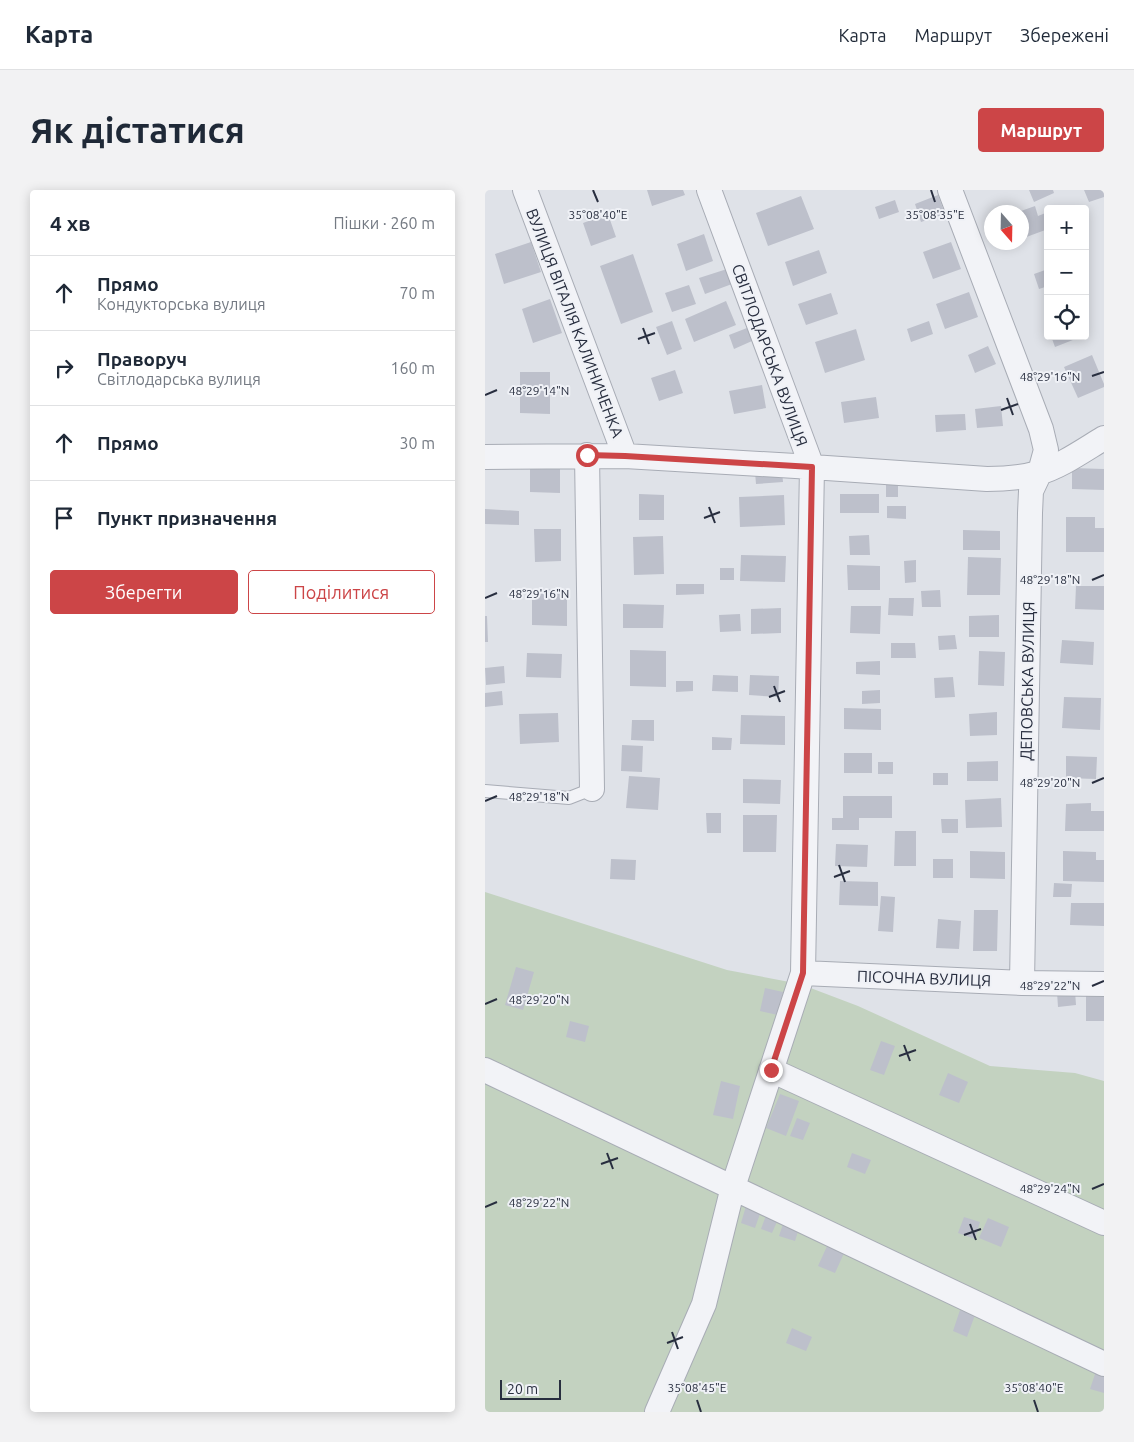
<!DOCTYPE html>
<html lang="uk">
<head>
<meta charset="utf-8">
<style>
  body { margin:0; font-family:Ubuntu,sans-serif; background:#f2f2f3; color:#1f2937 }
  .controls { position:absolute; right:15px; top:15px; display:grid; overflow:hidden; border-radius:5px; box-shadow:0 2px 12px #0003 }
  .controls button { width:45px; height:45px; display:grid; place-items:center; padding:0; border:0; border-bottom:1px solid #e0e1e3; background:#fff; color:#1f2937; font:25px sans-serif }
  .compass { position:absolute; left:499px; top:15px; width:45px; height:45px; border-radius:50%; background:#fff; box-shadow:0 2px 12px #0003; rotate:160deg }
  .scale { position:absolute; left:15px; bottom:12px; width:61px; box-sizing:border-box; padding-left:5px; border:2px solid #282e3f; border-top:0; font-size:14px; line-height:18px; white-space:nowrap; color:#282e3f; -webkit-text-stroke:4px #eff1f6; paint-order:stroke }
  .stop { position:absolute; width:15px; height:15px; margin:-11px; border:4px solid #cc4547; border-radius:50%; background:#fff }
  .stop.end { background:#cc4547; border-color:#fff; box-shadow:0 1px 5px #0008 }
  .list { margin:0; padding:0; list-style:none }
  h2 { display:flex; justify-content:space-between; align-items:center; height:65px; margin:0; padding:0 20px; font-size:21px }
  h2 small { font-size:16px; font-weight:400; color:#747a83 }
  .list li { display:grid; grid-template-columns:32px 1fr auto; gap:15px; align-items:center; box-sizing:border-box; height:75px; padding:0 20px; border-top:1px solid #e0e1e3 }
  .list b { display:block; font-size:19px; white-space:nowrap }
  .list p { margin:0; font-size:16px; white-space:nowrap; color:#747a83 }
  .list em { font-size:16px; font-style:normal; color:#747a83 }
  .actions { display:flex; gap:10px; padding:15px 20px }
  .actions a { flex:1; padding:11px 0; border:1px solid #cc4547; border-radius:5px; text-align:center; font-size:18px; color:#cc4547 }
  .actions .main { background:#cc4547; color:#fff }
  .icon { flex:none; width:28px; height:28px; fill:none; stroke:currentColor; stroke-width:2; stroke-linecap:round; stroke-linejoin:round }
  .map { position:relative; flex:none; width:619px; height:1222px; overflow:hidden; border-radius:5px }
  header { display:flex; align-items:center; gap:30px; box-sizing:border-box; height:70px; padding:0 25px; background:#fff; border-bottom:1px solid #e0e1e3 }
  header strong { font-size:24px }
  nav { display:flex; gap:28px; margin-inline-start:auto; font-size:18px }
  .intro { display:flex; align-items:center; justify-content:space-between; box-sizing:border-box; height:120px; padding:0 30px }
  h1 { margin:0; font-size:35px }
  .button { padding:12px 22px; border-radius:5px; background:#cc4547; color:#fff; font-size:18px; font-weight:700 }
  main { display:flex; gap:30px; padding:0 30px }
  aside { flex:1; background:#fff; border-radius:5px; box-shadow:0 2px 12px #0003 }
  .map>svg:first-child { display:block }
  .green { fill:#c3d2c0 }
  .building { fill:#bdc0cb }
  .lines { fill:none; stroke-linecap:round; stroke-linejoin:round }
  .service-casing { stroke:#a8acb5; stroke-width:14 }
  .minor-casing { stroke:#a8acb5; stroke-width:26 }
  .service { stroke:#f2f3f7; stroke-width:12 }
  .minor { stroke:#f2f3f7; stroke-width:24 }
  .route { stroke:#cc4547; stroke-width:6 }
  .ticks { fill:none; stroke:#282e3f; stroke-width:2 }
  .labels { text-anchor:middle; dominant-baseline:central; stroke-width:4; stroke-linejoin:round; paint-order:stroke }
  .street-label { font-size:16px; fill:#282e3f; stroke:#eff1f6 }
  .ticks-label { font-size:12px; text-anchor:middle; fill:#282e3f; stroke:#eff1f6; stroke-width:4; stroke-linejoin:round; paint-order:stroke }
</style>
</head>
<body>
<header>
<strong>Карта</strong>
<nav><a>Карта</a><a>Маршрут</a><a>Збережені</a></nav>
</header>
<div class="intro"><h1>Як дістатися</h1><a class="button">Маршрут</a></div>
<main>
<aside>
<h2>4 хв<small>Пішки · 260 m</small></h2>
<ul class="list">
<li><svg class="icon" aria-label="ahead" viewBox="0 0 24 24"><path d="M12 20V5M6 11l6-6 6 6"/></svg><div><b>Прямо</b><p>Кондукторська вулиця</p></div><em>70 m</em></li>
<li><svg class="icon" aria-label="right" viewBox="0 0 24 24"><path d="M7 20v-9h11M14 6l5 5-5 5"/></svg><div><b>Праворуч</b><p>Світлодарська вулиця</p></div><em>160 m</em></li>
<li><svg class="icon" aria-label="ahead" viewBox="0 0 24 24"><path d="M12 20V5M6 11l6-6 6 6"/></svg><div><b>Прямо</b></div><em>30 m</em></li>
<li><svg class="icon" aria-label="arrive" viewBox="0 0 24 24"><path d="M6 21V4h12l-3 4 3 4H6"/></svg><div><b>Пункт призначення</b></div></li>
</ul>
<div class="actions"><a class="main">Зберегти</a><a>Поділитися</a></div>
</aside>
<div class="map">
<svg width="619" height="1222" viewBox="0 0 619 1222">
  <rect width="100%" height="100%" fill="#dfe2e8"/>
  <path class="green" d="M0,702L242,780L315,794L373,816L505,876L590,883L619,891V1222H0Z"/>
  <path class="building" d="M162,0H198L200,5L167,16Z
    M544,0H568L569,3L549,12Z
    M599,0H619V7L604,12Z
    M453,5L460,24L436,32L430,14Z
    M316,6L329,39L283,56L271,23Z
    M410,10L414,22L394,29L390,17Z
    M550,16L553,26L563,22V39L536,49V21Z
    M123,24L131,47L106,56L98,33Z
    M219,44L228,71L201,81L192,54Z
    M46,52L56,82L19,94L10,64Z
    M466,52L476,79L448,89L438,62Z
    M334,60L342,83L308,96L300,72Z
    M148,64L168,122L136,134L115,76Z
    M242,79L247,94L220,104L214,88Z
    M563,79V96L554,99L549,84Z
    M204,95L211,114L187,122L180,103Z
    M484,102L493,127L460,139L451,114Z
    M346,103L353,124L321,135L313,114Z
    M65,109L77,143L48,153L37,119Z
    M241,111L251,135L209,152L200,129Z
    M187,131L197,159L182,165L171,137Z
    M444,131L448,144L426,152L422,139Z
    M262,138L267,151L249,159L244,145Z
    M371,139L380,170L340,183L330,152Z
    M566,146H598L570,157Z
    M503,156L511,174L490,183L483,165Z
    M607,165L619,194V197L593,208L579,177Z
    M190,180L198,203L174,211L166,188Z
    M35,182H65V224L35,223Z
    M277,195L281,218L249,224L244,201Z
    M391,207L394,228L359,233L356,212Z
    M516,216L518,236L492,238L490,219Z
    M480,224L481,240L451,242L450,225Z
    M45,278L75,279V303L45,302Z
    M587,278L619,279V300L587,299Z
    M297,281L298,292L271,294L270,282Z
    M401,291L413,292V307H401Z
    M154,304L179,305V330H154Z
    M355,304H394V323H355Z
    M299,305L300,335L255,337L254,307Z
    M402,316H421V329L402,328Z
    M0,319L34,321V335L0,334Z
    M581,327H610V338H619V362H581Z
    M49,339H76V371L50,372Z
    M478,340L515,341V360H478Z
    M384,345L385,365H365L364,346Z
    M178,346L179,384L149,385L148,347Z
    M256,365L301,366L300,392L255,391Z
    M483,367L516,368L515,405H482Z
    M431,370V392L420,393L419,371Z
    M362,375L395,376V400H363Z
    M235,378H249V390H235Z
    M191,394H219V404L191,405Z
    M591,396H619V420L590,419Z
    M47,399H82V436L47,435Z
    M455,400L456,417H437L436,401Z
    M404,408H429L428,426L403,425Z
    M138,414L179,415L178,438H138Z
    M366,416H396L395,444L365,443Z
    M296,418V443L266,444V419Z
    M255,424L256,441L235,442L234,425Z
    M514,425V447H484V426Z
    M0,426H2L3,452H0Z
    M470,445L472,459L454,460L453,446Z
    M577,450L609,452L608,475L575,473Z
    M406,453H430L431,468H406Z
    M145,460L181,461V497L145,496Z
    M494,461L520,462L519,496L493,495Z
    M42,463L77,464L76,488L41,487Z
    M395,471V485L371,484V472Z
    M19,476L20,493L1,495L0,478Z
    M228,485L253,486V502L227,501Z
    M265,485L294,486L293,507L264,505Z
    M468,487L470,507L450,508L449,488Z
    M191,491H208V501L191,502Z
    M395,500V513L377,514V501Z
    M17,501L18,515L0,517V503Z
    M579,507L616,508L615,540L577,538Z
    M359,518L396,519V540L359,539Z
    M512,522V545L485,546L484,524Z
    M73,523L74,552L35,554L34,524Z
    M256,525L300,526V555L255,554Z
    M147,530H169V551L146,550Z
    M227,547L247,548L246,560H227Z
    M137,555L158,556L157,582L136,581Z
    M359,563H387V583H359Z
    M581,566L612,567L611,589L581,588Z
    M513,571V591H482V572Z
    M393,572H408V584H393Z
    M448,583H463V595H448Z
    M144,586L175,588L173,620L141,618Z
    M258,589L296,590L295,614L258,613Z
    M358,606H407V628H374V640H347V628H358Z
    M516,608L517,637L481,638L480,610Z
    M606,613V621H619V641H580L581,614Z
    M221,623H236V643H222Z
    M258,625H292L291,662H258Z
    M456,629H473V643H457Z
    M410,641H431V676H409Z
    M351,654L383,655L382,677L350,676Z
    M485,661L520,662V689L485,688Z
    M578,661L611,662V670H619V692L578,691Z
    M126,669L151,670L150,690L125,689Z
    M448,669H468V688H448Z
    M355,691L393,692V716L354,715Z
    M569,693L587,694L586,707H568Z
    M396,706L410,707L408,742L393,741Z
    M586,713H619V736L585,735Z
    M489,720H513L512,761H488Z
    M453,729L476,731L474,759L451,758Z
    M31,777L49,782L38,820L20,815Z
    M280,798L298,802L293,825L275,821Z
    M590,801L591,815L573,817L572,802Z
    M601,801H619V831H601Z
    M85,831L104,836L100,852L81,847Z
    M396,851L410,856L399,885L385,880Z
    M463,883L483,892L474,913L454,905Z
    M236,891L255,896L248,929L228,925Z
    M295,904L314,911L301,946L281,938Z
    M312,928L325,933L318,950L305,946Z
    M367,963L386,970L380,984L362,977Z
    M261,1016L276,1021L270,1038L256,1033Z
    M283,1020L295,1025L287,1043L276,1039Z
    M479,1027L495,1032L490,1049L473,1043Z
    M300,1028L316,1032L310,1051L294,1046Z
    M503,1028L524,1037L516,1057L494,1048Z
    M343,1054L360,1061L350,1083L333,1076Z
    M475,1120L490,1125L482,1147L468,1141Z
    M307,1138L327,1147L321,1161L301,1153Z
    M612,1178L619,1181V1203L605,1199Z"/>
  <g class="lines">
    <g class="service-casing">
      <path id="service" d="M0,601L84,608L107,599"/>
    </g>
    <g class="minor-casing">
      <path id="minor" d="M40,0L140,266
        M465,0L556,239L561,260L555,282L546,301L545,323L537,793
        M102,265L107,599
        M0,267L140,266L327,277L502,289C520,289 536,288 553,283C575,277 599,260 619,248
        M318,783L537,793L619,794
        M0,880L619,1174
        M286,880L619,1033
        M172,1222L219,1114L248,997L318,783L327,277L224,0"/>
    </g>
    <use href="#service" class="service"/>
    <use href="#minor" class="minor"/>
  </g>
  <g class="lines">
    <path class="route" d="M102,265L140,266L327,277L318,783L286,880"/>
  </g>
  <path class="ticks" d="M108,0L113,12M446,0L450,12M158,138L164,154M153,149L170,143M607,186L619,182M0,205L12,200M522,208L528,225M516,220L533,214M224,317L230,333M219,328L235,322M607,390L619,385M0,408L12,403M289,496L295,512M284,507L300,501M607,593L619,588M0,611L12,606M354,675L360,692M349,687L365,681M607,796L619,791M0,814L12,809M419,855L425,871M414,866L431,860M122,963L128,979M116,974L133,968M607,999L619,994M0,1017L12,1012M485,1034L491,1050M479,1045L496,1039M187,1142L193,1159M182,1153L198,1147M212,1210L216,1222M549,1210L553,1222"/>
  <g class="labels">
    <g class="street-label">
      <text transform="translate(90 133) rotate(69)">ВУЛИЦЯ ВІТАЛІЯ КАЛИНИЧЕНКА</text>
      <text transform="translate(285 165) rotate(70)">СВІТЛОДАРСЬКА ВУЛИЦЯ</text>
      <text transform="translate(542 491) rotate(-89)">ДЕПОВСЬКА ВУЛИЦЯ</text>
      <text transform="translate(439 788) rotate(2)">ПІСОЧНА ВУЛИЦЯ</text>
    </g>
  </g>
  <g class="ticks-label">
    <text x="450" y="29">35°08'35"E</text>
    <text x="113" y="29">35°08'40"E</text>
    <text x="565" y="191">48°29'16"N</text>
    <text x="54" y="205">48°29'14"N</text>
    <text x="565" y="394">48°29'18"N</text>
    <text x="54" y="408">48°29'16"N</text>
    <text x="565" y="597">48°29'20"N</text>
    <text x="54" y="611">48°29'18"N</text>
    <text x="565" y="800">48°29'22"N</text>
    <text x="54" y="814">48°29'20"N</text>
    <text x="565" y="1003">48°29'24"N</text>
    <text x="54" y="1017">48°29'22"N</text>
    <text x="212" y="1202">35°08'45"E</text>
    <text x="549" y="1202">35°08'40"E</text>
  </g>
</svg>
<div class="controls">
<button>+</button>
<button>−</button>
<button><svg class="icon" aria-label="locate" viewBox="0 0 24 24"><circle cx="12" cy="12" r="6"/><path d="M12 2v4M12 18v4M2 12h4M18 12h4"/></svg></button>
</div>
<svg class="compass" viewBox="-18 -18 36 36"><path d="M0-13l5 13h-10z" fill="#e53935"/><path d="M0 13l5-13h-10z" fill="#747a83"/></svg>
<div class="scale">20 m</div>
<div class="stop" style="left:102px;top:265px"></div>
<div class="stop end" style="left:286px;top:880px"></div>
</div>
</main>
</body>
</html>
